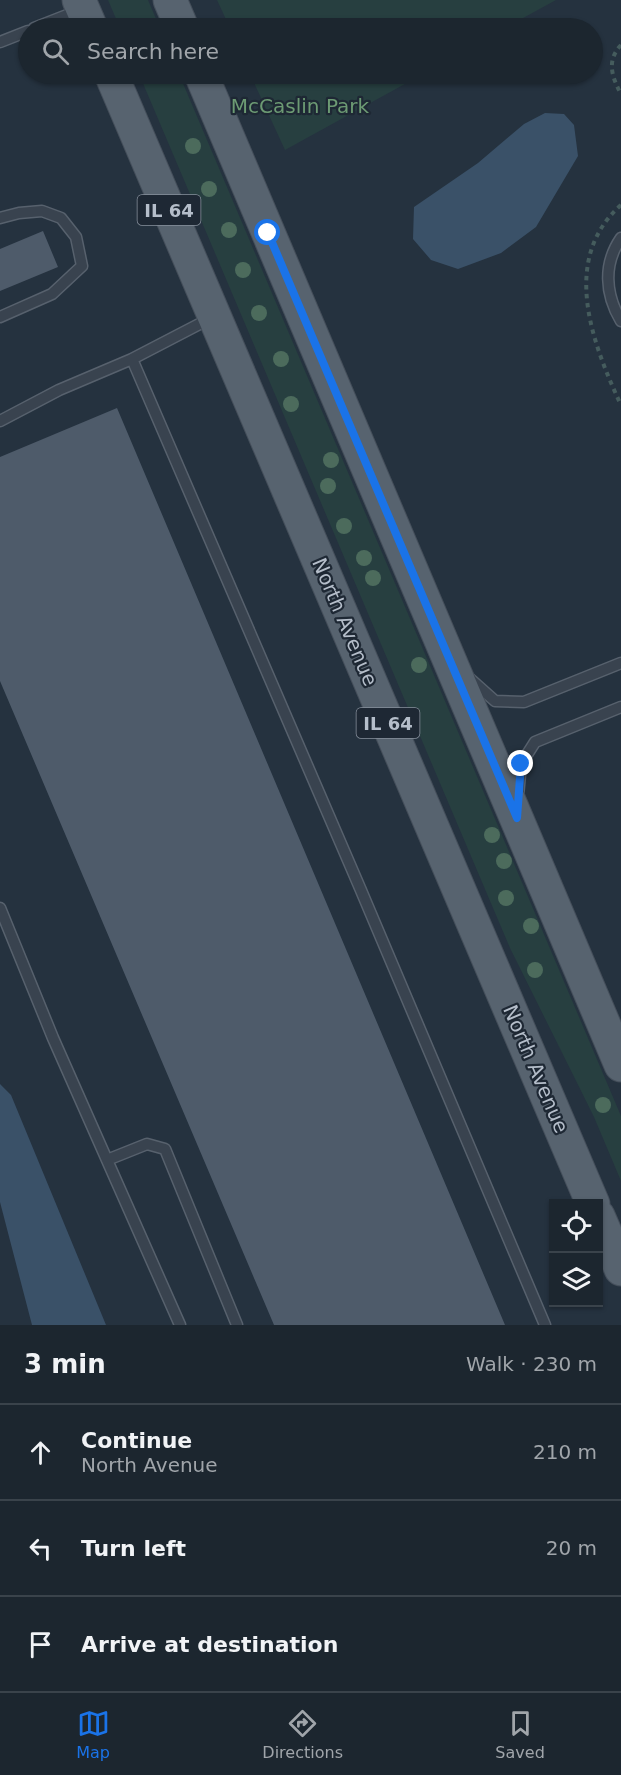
<!DOCTYPE html>
<html lang="en">
<head>
<meta charset="utf-8">
<style>
  body { margin:0; font-family:"DejaVu Sans",sans-serif; background:#252e37; color:#f1f3f6 }
  .controls { position:absolute; right:18px; bottom:18px; display:grid; overflow:hidden; border-radius:0px; box-shadow:0 2px 4px #0004 }
  .controls button { width:54px; height:54px; display:grid; place-items:center; padding:0; border:0; border-bottom:2px solid #3a434b; background:#1c262f; color:#f1f3f6; font:30px sans-serif }
  .stop { position:absolute; width:18px; height:18px; margin:-14px; border:4px solid #1a73e8; border-radius:50%; background:#fff }
  .stop.end { background:#1a73e8; border-color:#fff; box-shadow:0 2px 6px #0008 }
  .list { margin:0; padding:0; list-style:none }
  h2 { display:flex; justify-content:space-between; align-items:center; height:78px; margin:0; padding:0 24px; font-size:26px }
  h2 small { font-size:20px; font-weight:400; color:#a0a5aa }
  .list li { display:grid; grid-template-columns:39px 1fr auto; gap:18px; align-items:center; box-sizing:border-box; height:96px; padding:0 24px; border-top:2px solid #3a434b }
  .list b { display:block; font-size:22px; white-space:nowrap }
  .list p { margin:0; font-size:20px; white-space:nowrap; color:#a0a5aa }
  .list em { font-size:20px; font-style:normal; color:#a0a5aa }
  .icon { flex:none; width:33px; height:33px; fill:none; stroke:currentColor; stroke-width:2; stroke-linecap:round; stroke-linejoin:round }
  .map { position:relative; flex:none; width:621px; height:1325px; overflow:hidden }
  .search { position:absolute; background:#1c262f; box-shadow:0 2px 4px #0004; left:18px; right:18px; top:18px; height:66px; display:flex; align-items:center; gap:15px; box-sizing:border-box; padding:0 21px; border-radius:33px; color:#a0a5aa; font-size:22px }
  .sheet { height:366px; background:#1c262f }
  nav { display:flex; justify-content:space-around; align-items:center; box-sizing:border-box; height:84px; border-top:2px solid #3a434b; background:#1c262f; font-size:16px; color:#a0a5aa }
  nav a { display:grid; justify-items:center; gap:3px }
  nav .on { color:#1a73e8 }
  .map>svg:first-child { display:block }
  .green { fill:#273f40 }
  .water { fill:#3a5168 }
  .building { fill:#4e5b6a }
  .lines { fill:none; stroke-linecap:round; stroke-linejoin:round }
  .lane-casing { stroke:#57616d; stroke-width:13 }
  .primary-casing { stroke:#454f5b; stroke-width:35 }
  .path { stroke:#455c5d; stroke-width:4; stroke-dasharray:4.5 4.5; stroke-linecap:butt }
  .lane { stroke:#39434f; stroke-width:10 }
  .primary { stroke:#57636f; stroke-width:33 }
  .tree { fill:#4c6b5c }
  .route { stroke:#1a73e8; stroke-width:8 }
  .labels { text-anchor:middle; dominant-baseline:central; stroke-width:4.5; stroke-linejoin:round; paint-order:stroke }
  .shield { fill:#1e2834; stroke:#88919d; stroke-width:1.5 }
  .shield-label { font-size:18px; font-weight:bold; fill:#b5beca }
  .park-label { font-size:20px; fill:#6c9a73; stroke:#1e2834 }
  .street-label { font-size:20px; fill:#b5beca; stroke:#1e2834 }
</style>
</head>
<body>
<div class="map">
<svg width="621" height="1325" viewBox="0 0 621 1325">
  <rect width="100%" height="100%" fill="#25323f"/>
  <path class="green" d="M108,0H148L160,28H120Z
    M217,0H556L505,28H230Z
    M139,74H179L621,1116V1181L594,1117L510,948Z
    M250,74H423L285,150Z"/>
  <path class="water" d="M545,113L564,114L574,125L578,156L536,227L501,253L458,269L431,260L413,239L414,207L478,163L524,124Z
    M0,1084L11,1095L106,1325H32L0,1202Z"/>
  <path class="building" d="M43,231L58,267L0,291V249Z
    M117,408L505,1325H274L0,681V457Z"/>
  <g class="lines">
    <g class="lane-casing">
      <path id="lane" d="M34,28L80,10
        M0,42L28,31
        M0,218L19,213L42,211L61,218L76,237L82,266L52,294L0,317
        M621,238C603,264 605,294 621,321
        M211,318L132,359L360,888L545,1325
        M0,421L59,390L132,359
        M467,676L495,701L524,702L621,663
        M518,796L521,764L535,742L621,707
        M0,908L53,1038L180,1325
        M107,1160L147,1144L165,1149L237,1325"/>
    </g>
    <g class="primary-casing">
      <path id="primary" d="M79,0L91,28
        M170,0L182,28
        M111,74L593,1204
        M201,74L621,1065
        M598,1216L621,1269"/>
    </g>
    <path class="path" d="M621,45C606,61 612,77 621,94
      M621,205C560,259 592,343 621,405"/>
    <use href="#lane" class="lane"/>
    <use href="#primary" class="primary"/>
  </g>
  <g class="tree">
    <circle cx="193" cy="146" r="8"/>
    <circle cx="209" cy="189" r="8"/>
    <circle cx="229" cy="230" r="8"/>
    <circle cx="243" cy="270" r="8"/>
    <circle cx="259" cy="313" r="8"/>
    <circle cx="281" cy="359" r="8"/>
    <circle cx="291" cy="404" r="8"/>
    <circle cx="331" cy="460" r="8"/>
    <circle cx="328" cy="486" r="8"/>
    <circle cx="344" cy="526" r="8"/>
    <circle cx="364" cy="558" r="8"/>
    <circle cx="373" cy="578" r="8"/>
    <circle cx="419" cy="665" r="8"/>
    <circle cx="492" cy="835" r="8"/>
    <circle cx="504" cy="861" r="8"/>
    <circle cx="506" cy="898" r="8"/>
    <circle cx="531" cy="926" r="8"/>
    <circle cx="535" cy="970" r="8"/>
    <circle cx="603" cy="1105" r="8"/>
  </g>
  <g class="lines">
    <path class="route" d="M268,233L517,818L521,764"/>
  </g>
  <g class="labels">
    <g class="shield">
      <rect x="137.5" y="195" width="63" height="30" rx="4.5"/>
      <rect x="356.5" y="708" width="63" height="30" rx="4.5"/>
    </g>
    <g class="shield-label">
      <text x="169" y="210">IL 64</text>
      <text x="388" y="723">IL 64</text>
    </g>
    <g class="park-label">
      <text x="300" y="106">McCaslin Park</text>
    </g>
    <g class="street-label">
      <text transform="translate(345 622) rotate(67)">North Avenue</text>
      <text transform="translate(536 1069) rotate(67)">North Avenue</text>
    </g>
  </g>
</svg>
<div class="controls">
<button><svg class="icon" aria-label="locate" viewBox="0 0 24 24"><circle cx="12" cy="12" r="6"/><path d="M12 2v4M12 18v4M2 12h4M18 12h4"/></svg></button>
<button><svg class="icon" aria-label="layers" viewBox="0 0 24 24"><path d="M12 4l9 5-9 5-9-5zM3 14l9 5 9-5"/></svg></button>
</div>
<div class="stop" style="left:268px;top:233px"></div>
<div class="stop end" style="left:521px;top:764px"></div>
<div class="search"><svg class="icon" aria-label="search" viewBox="0 0 24 24"><circle cx="10" cy="10" r="6"/><path d="M15 15l6 6"/></svg>Search here</div>
</div>
<section class="sheet">
<h2>3 min<small>Walk · 230 m</small></h2>
<ul class="list">
<li><svg class="icon" aria-label="ahead" viewBox="0 0 24 24"><path d="M12 20V5M6 11l6-6 6 6"/></svg><div><b>Continue</b><p>North Avenue</p></div><em>210 m</em></li>
<li><svg class="icon" aria-label="left" viewBox="0 0 24 24"><path d="M17 20v-9H6M10 6l-5 5 5 5"/></svg><div><b>Turn left</b></div><em>20 m</em></li>
<li><svg class="icon" aria-label="arrive" viewBox="0 0 24 24"><path d="M6 21V4h12l-3 4 3 4H6"/></svg><div><b>Arrive at destination</b></div></li>
</ul>
</section>
<nav>
<a class="on"><svg class="icon" aria-label="map" viewBox="0 0 24 24"><path d="M3 6l6-2 6 2 6-2v14l-6 2-6-2-6 2zM9 4v14M15 6v14"/></svg>Map</a>
<a><svg class="icon" aria-label="directions" viewBox="0 0 24 24"><path d="M12 3l9 9-9 9-9-9zM9 14v-3h6M13 9l2 2-2 2"/></svg>Directions</a>
<a><svg class="icon" aria-label="saved" viewBox="0 0 24 24"><path d="M7 4h10v16l-5-4-5 4z"/></svg>Saved</a>
</nav>
</body>
</html>
